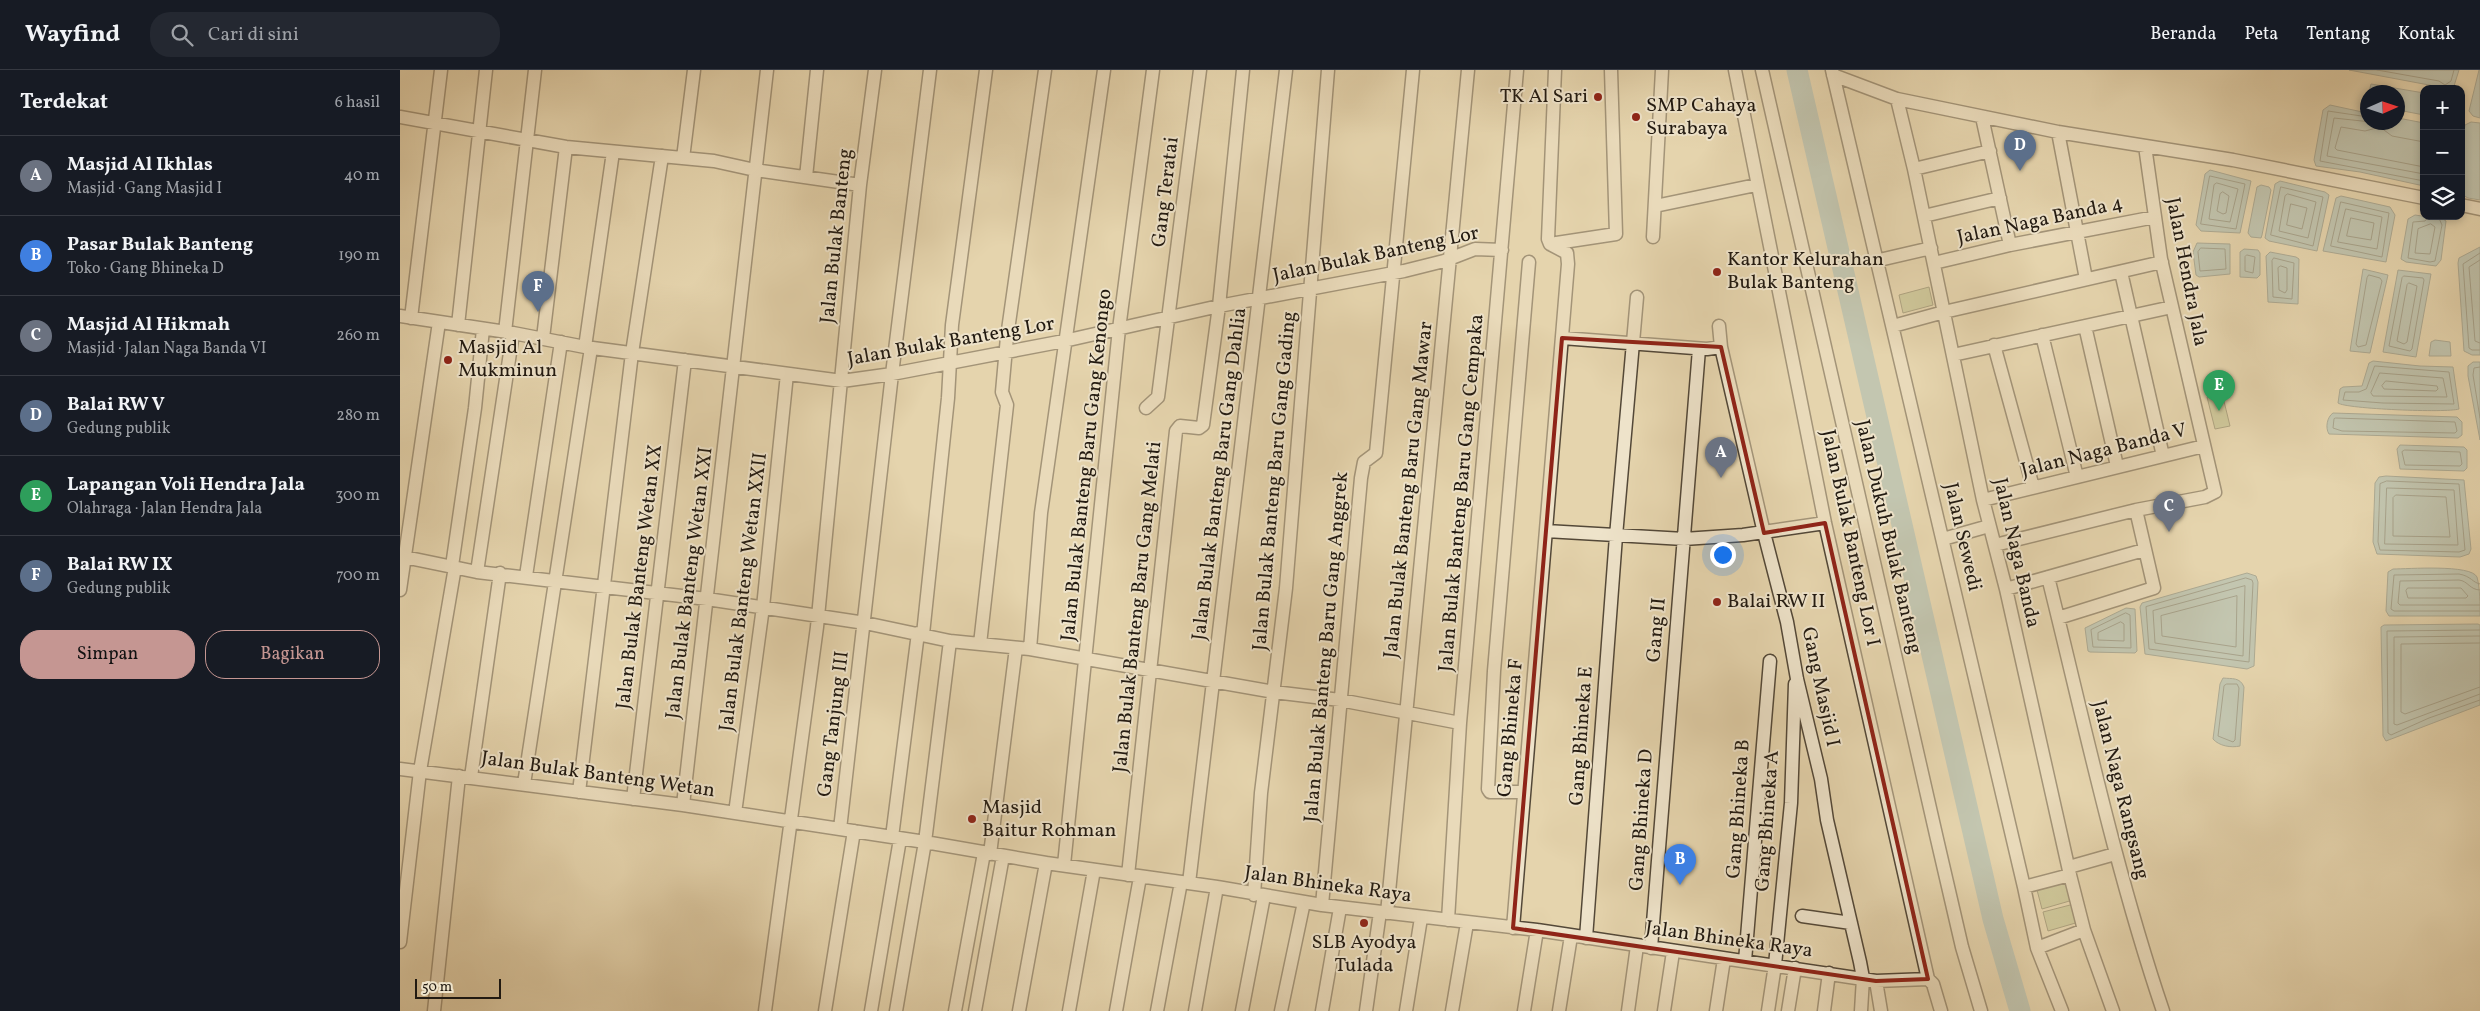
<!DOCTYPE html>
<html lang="id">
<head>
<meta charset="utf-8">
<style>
  body { margin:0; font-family:Vollkorn,serif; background:#242831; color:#f1f3f6 }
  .controls { position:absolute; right:15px; top:15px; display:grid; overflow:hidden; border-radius:10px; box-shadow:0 2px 8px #0003 }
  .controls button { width:45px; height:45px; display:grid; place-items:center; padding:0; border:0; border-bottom:1px solid #363941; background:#171b24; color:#f1f3f6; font:25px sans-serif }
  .compass { position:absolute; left:1960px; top:15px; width:45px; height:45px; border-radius:50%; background:#171b24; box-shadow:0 2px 8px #0003; rotate:87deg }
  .scale { position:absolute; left:15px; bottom:12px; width:86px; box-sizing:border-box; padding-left:5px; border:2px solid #221a11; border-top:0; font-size:14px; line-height:18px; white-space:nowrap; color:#221a11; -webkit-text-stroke:4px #eee3ca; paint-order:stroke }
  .you { position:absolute; left:1322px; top:484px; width:18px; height:18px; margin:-12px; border:4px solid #fff; border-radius:50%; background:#1a73e8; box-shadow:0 0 0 8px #1a73e833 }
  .badge { display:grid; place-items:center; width:32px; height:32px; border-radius:50%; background:#c59692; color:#fff; font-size:16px; font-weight:700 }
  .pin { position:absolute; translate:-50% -41px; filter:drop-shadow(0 1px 2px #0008) }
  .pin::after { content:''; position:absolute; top:26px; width:18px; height:15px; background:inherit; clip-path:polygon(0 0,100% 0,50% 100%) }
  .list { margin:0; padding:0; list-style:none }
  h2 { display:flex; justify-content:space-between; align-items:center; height:65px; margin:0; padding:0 20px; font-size:21px }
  h2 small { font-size:16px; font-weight:400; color:#9ea1a6 }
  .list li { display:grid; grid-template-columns:32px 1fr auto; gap:15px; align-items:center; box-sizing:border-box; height:80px; padding:0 20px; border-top:1px solid #363941 }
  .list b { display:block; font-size:19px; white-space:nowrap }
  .list p { margin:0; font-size:16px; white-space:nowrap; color:#9ea1a6 }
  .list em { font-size:16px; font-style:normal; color:#9ea1a6 }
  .actions { display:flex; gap:10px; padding:15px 20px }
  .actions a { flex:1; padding:11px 0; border:1px solid #c59692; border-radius:20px; text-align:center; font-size:18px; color:#c59692 }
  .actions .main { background:#c59692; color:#111 }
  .icon { flex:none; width:28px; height:28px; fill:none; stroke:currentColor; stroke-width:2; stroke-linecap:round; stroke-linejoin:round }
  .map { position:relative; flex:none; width:2080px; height:941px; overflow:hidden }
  header { display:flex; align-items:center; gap:30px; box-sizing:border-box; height:70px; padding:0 25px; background:#171b24; border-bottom:1px solid #363941 }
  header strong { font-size:24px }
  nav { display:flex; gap:28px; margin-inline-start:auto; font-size:18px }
  .search { width:350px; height:45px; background:#242831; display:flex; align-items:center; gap:12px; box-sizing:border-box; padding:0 18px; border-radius:20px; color:#9ea1a6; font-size:19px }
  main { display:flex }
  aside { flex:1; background:#171b24 }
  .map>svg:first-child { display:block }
  .green { fill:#b7bc88; stroke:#6c6b4c }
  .water { fill:#99b6b4; stroke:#697873 }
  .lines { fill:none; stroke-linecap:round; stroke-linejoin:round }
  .shore { stroke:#5e6862; stroke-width:1 }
  .river { stroke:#99b6b4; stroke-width:21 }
  .minor-casing { stroke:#534838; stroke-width:15 }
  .minor { stroke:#eee3ca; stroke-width:12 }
  .marked { fill:none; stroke:#8f2418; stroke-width:4; stroke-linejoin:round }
  .poi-dot { fill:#8f2418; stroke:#eee3ca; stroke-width:2 }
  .labels { text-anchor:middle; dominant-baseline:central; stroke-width:4; stroke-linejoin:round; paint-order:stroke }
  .poi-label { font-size:20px; fill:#221a11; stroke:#eee3ca; text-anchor:start }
  .street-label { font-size:20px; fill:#221a11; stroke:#eee3ca }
</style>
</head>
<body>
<header>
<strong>Wayfind</strong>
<div class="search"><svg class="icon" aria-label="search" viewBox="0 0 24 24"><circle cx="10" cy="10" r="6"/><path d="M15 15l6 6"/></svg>Cari di sini</div>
<nav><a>Beranda</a><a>Peta</a><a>Tentang</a><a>Kontak</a></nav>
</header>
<main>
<aside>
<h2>Terdekat<small>6 hasil</small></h2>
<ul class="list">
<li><span class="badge" style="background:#6b7280">A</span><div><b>Masjid Al Ikhlas</b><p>Masjid · Gang Masjid I</p></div><em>40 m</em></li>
<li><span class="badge" style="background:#3f7fe0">B</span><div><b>Pasar Bulak Banteng</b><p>Toko · Gang Bhineka D</p></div><em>190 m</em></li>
<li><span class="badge" style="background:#6b7280">C</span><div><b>Masjid Al Hikmah</b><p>Masjid · Jalan Naga Banda VI</p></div><em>260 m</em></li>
<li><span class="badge" style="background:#5c6f8a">D</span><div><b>Balai RW V</b><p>Gedung publik</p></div><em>280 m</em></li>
<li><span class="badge" style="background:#2e9e5b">E</span><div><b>Lapangan Voli Hendra Jala</b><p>Olahraga · Jalan Hendra Jala</p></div><em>300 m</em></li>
<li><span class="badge" style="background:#5c6f8a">F</span><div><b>Balai RW IX</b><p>Gedung publik</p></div><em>700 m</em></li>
</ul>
<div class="actions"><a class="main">Simpan</a><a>Bagikan</a></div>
</aside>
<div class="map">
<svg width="2080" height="941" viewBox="0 0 2080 941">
  <rect width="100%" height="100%" fill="#e5d4ad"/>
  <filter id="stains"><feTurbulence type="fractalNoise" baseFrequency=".004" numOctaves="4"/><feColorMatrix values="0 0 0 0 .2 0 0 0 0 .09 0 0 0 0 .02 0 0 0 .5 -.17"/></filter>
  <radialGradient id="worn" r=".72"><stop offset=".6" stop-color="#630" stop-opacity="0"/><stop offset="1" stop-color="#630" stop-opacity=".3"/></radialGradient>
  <path class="green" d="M1529,217L1533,235L1503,243L1499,225Z
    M1822,323L1830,356L1815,359L1807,327Z
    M1668,812L1673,830L1642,839L1637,820Z
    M1674,834L1679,852L1648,861L1643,842Z"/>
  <path class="water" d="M1949,0H2059L2054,16L2045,18Z
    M2079,0H2080V48L2073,46L2069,41Z
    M1971,14L2024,23V45L1998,40V22H1969Z
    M1930,35L1967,43L1968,52H1998V48L2024,53V116L1960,102L1916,96L1914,90L1923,40Z
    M2071,52L2080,53V130L2068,128L2061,124V78L2065,55Z
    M1810,100L1851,111L1840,163L1801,161L1796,155L1805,104Z
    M1880,111L1925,122L1929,125L1917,181L1869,171L1865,168L1875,114Z
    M1861,115L1869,117L1871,120L1862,165L1861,168L1851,167L1848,163L1857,117Z
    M1941,126L1990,137L1995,145L1986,192L1923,181L1936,128Z
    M2015,145L2043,149L2046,151L2041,190L2036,196L2006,192L2001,189L2008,149Z
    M1797,173L1830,174V204L1799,207L1796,205L1793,182Z
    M2080,177V285H2072L2064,281L2058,193L2059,188Z
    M1844,179L1858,180L1860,183V205L1857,208L1840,207V182Z
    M1870,182L1896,187L1899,189L1898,234L1868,232L1866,186Z
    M1963,199L1988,205L1970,283L1950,281Z
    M1998,200L2031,204L2016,287L1983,282Z
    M2035,270L2050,272L2051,286H2029L2031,272Z
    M1973,291L2020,296L2053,297L2059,339C2047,343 1946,339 1938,333L1940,319L1943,317L1962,316L1969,293Z
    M2073,292H2080V370L2068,306V296Z
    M1933,343L2057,347L2062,352V365L2058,368L1929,364C1925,358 1927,347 1933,343Z
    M2000,375L2064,377L2067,380V398L2064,401L2000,399L1997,379Z
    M1986,406L2064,410L2071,479L2069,484L2060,487L1977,484L1973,472L1975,413L1979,407Z
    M1993,499C2007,499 2071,494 2077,507C2080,518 2080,534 2080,546H1989L1986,541L1988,502Z
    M1847,503L1856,506L1858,512L1854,596L1847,599L1745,584L1740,537L1742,533Z
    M1726,538L1735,539L1737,581L1735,583L1690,582L1688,581L1685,558Z
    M2078,554L2080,555V635L1986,671L1983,666L1981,557L1984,555Z
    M1823,608C1832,609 1840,607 1844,617L1840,676C1831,678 1819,676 1813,669L1820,614Z"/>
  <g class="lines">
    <path class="shore" d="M1977,0L2039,11L2045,15L2051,11L2054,0
      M1968,47L1928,41L1920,91L2024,111
      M1971,52L1934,48L1927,86L2024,104
      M2024,72L1992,66L1980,57L1965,61L1941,57L1935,78L1937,80L2024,97
      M1810,106L1845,114L1836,159L1801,154Z
      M1817,113L1838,119L1830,152L1809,149L1814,115Z
      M1881,117L1923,127L1913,176L1871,165Z
      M1823,122L1829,126L1826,143L1823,144L1817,141L1820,124Z
      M1888,124L1916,132L1908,168L1879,161L1885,126Z
      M1941,132L1989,143L1982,187L1931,176Z
      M1891,134L1907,138L1902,159L1887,155Z
      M1946,139L1982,147L1977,179L1938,172Z
      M2029,146L2025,151L2013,152L2008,188L2030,192L2035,191L2042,155L2038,146
      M1951,148L1974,153L1971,170L1947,166Z
      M2031,154L2035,157L2030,184L2015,183L2018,159Z
      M1801,178L1825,179L1826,199L1800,201L1798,182Z
      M2080,183L2063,194L2069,278L2072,280H2080
      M1847,185L1855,187L1853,203L1845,201V187Z
      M1874,188L1894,193L1892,229L1873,227L1872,191Z
      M2080,190L2069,197L2075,271L2080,273
      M1881,196L1887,198V220L1885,223L1879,220L1878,198Z
      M1969,205L1980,208L1982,211L1966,275L1958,277L1956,274L1967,208Z
      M2004,206L2023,208L2024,210L2012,279L2010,281L1989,276L2002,208Z
      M2009,213L2017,216L2007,272L2004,274L1997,271L2007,215Z
      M1975,296L2049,302L2054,334L1983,333L1943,330L1945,322H1959L1966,319Z
      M2080,297L2074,298L2073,305L2080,348
      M1980,303L2043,308L2047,327L1973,326L1971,323Z
      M1986,311L2037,316L2038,319L2036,321L1984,319L1982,316Z
      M1936,348L2055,352L2057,361L2055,363L1942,361L1933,358L1934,349Z
      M2005,380L2060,382L2062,394L2060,396L2005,395L2002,382Z
      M1987,411L2059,414L2065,480L2059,482L1980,480L1978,472L1980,414Z
      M1987,418L2054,420L2058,475L1985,474Z
      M1996,425L2046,427L2050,467L1993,466V428Z
      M1846,508L1852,510L1853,513L1849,592L1749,579L1746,537Z
      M2080,514C2073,513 2071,506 2059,504L1994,505L1991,539L1994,541H2080
      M1845,516L1843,586L1755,573L1753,541Z
      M2008,518H2061L2068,526L2066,528H2008L2006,521Z
      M2080,520C2070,520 2068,511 2059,510L2000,511L1998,533L2000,535H2080
      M1837,526L1836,577L1762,566L1761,546Z
      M1726,543L1730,545L1731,578L1693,577L1691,560Z
      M1721,552L1724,554V571L1698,570V563Z
      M2080,560L1987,561L1988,663L1991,665L2029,648L2080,630
      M2080,566L1994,567V654L1997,655L2080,624
      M2080,573L2001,574V642L2005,644L2080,617
      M1827,614H1837L1839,618L1835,670L1833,672L1818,666L1824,616Z"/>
    <path class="river" d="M1397,0L1593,849L1620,941"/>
    <g class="minor-casing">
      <path id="minor" d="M1335,0L1425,453L1528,909L1533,914L1541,941
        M1362,0L1537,769L1562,877L1581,941
        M1432,0L1624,817L1637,878L1662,941
        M1433,5L1497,29L1658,62L1833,90L2024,128
        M1497,29L1514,99L1583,430L1606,519L1670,805L1684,860L1713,941
        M0,47L166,77L314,91L355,100L460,115
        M1582,47L1610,175
        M1658,62L1686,209
        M283,88L294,0
        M1514,99L1590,81
        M406,107L417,0
        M2061,135L2080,139
        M1255,136L1356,115
        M1524,146L1600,128
        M1253,167L1262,0
        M1150,174L1216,164L1211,0
        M1475,191L1531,178
        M1534,193L1610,175L1755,147
        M1721,202L1763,386
        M0,246L113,263L185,277L442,311L492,304L664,271L819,236L1004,201L1044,191L1075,179L1102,180
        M11,248L41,0
        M58,255L86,0
        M1319,256L1321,277L1364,463L1387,552L1397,609L1421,709L1427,750L1460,892L1463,908L1461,941
        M1493,256L1544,242L1762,192
        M1685,256L1717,396
        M105,262L135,0
        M1642,265L1677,407
        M143,268L166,77
        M1162,268L1307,279L1321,277
        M1594,275L1633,417
        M185,277L213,82
        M1553,285L1772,237
        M746,338L758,327L800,0
        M1583,430L1804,376
        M1146,461L1284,469L1343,465L1425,453
        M1543,469L1589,456
        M1595,475L1736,440L1805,427L1815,422L1761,189L1745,76
        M0,486L77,502L307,529L465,553L550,571L630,579L874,622L940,630L1060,653
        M52,496L75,338L83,259
        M77,502L113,263
        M126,506L161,272
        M1648,507C1684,652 1715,799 1763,941
        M1606,519L1744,480
        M0,520L39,252
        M1658,548L1754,518L1736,440
        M523,564L548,328L552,255L586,0
        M580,574L607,335L602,322L607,267L645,0
        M630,579L641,443L704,0
        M0,699L283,735L525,772L646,793L817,817L922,835L1137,860L1476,911L1528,909
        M71,707L100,503
        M124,714L191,278
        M179,722L232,283L262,86
        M1124,722H1090L1088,719L1094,601L1129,192
        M233,729L285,290
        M283,735L367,0
        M335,743L363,537L387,304
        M440,759L492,304L530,0
        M492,767L518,563
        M590,784L616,578
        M664,795L719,259L753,0
        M1669,797L1715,784
        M728,805L776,361L780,356L799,358L803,355L819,236L843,0
        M789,813L886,0
        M1624,817L1670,805
        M854,825L861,723L886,518L928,0
        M922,835L961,408L964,392L976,383L1013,0
        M987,843L1068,0
        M1402,846L1451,853
        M1048,850L1060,653L1117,0
        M1113,858L1168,194L1167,183L1150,174L1148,169L1155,0
        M1186,868L1216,466L1237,227
        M0,872L20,701L55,497
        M1251,878L1299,279
        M1637,878L1684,860
        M1345,891L1370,591
        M1476,911L1481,941
        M34,941L59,706
        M365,941L417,557L460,115L475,0
        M425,941L454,761
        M471,941L500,769
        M496,941L525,772L550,571
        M555,941L584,783
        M575,941L603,786
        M619,941L646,793
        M669,941L694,800
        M716,941L740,807
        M757,941L781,812
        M795,941L817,817
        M842,941L864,826
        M881,941L904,832
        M922,941L940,838
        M966,941L980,842
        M1006,941L1021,848
        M1052,941L1067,853
        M1124,941L1137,860
        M1159,941L1171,866
        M1228,941L1237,876
        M1264,941L1273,882
        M1316,941L1324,889
        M1368,941L1375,895L1391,733L1395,614
        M1388,941L1395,898
        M1424,941L1429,903"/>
    </g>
    <use href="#minor" class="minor"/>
  </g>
  <path d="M0 0H2080V941H0ZM1162,268L1321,277L1364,463L1425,453L1528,909L1476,911L1113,858Z" fill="#e5d4ad" fill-opacity=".55" fill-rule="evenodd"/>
  <path class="marked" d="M1162,268L1321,277L1364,463L1425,453L1528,909L1476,911L1113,858Z"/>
  <g class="poi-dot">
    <circle cx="1198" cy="27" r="5"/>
    <circle cx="1236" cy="47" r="5"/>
    <circle cx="1317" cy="202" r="5"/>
    <circle cx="48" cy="290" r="5"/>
    <circle cx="1317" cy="532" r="5"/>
    <circle cx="572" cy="749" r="5"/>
    <circle cx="964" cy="853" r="5"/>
  </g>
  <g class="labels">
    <g class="poi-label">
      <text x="1188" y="27" text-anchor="end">TK Al Sari</text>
      <text x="1246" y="36">SMP Cahaya<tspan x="1246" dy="23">Surabaya</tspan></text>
      <text x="1327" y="190">Kantor Kelurahan<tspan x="1327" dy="23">Bulak Banteng</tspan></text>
      <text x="58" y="278">Masjid Al<tspan x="58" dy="23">Mukminun</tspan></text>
      <text x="1327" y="532">Balai RW II</text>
      <text x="582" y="738">Masjid<tspan x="582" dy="23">Baitur Rohman</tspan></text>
      <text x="964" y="873" text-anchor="middle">SLB Ayodya<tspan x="964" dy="23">Tulada</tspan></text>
    </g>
    <g class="street-label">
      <text transform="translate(766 122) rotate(-83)">Gang Teratai</text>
      <text transform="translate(1640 151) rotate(-12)">Jalan Naga Banda 4</text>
      <text transform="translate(437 166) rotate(-84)">Jalan Bulak Banteng</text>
      <text transform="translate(976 185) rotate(-12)">Jalan Bulak Banteng Lor</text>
      <text transform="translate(1786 202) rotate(79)">Jalan Hendra Jala</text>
      <text transform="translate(551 272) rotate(-10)">Jalan Bulak Banteng Lor</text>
      <text transform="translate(1704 381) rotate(-14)">Jalan Naga Banda V</text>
      <text transform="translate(687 395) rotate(-84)">Jalan Bulak Banteng Baru Gang Kenongo</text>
      <text transform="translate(820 404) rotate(-83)">Jalan Bulak Banteng Baru Gang Dahlia</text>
      <text transform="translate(875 411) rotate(-85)">Jalan Bulak Banteng Baru Gang Gading</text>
      <text transform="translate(1009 420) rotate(-84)">Jalan Bulak Banteng Baru Gang Mawar</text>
      <text transform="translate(1062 423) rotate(-85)">Jalan Bulak Banteng Baru Gang Cempaka</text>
      <text transform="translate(1488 467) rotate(77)">Jalan Dukuh Bulak Banteng</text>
      <text transform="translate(1562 467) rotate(77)">Jalan Sewedi</text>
      <text transform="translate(1450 468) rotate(78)">Jalan Bulak Banteng Lor I</text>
      <text transform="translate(1616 483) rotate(77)">Jalan Naga Banda</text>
      <text transform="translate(240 507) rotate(-83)">Jalan Bulak Banteng Wetan XX</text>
      <text transform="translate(290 513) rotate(-83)">Jalan Bulak Banteng Wetan XXI</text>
      <text transform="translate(344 522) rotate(-83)">Jalan Bulak Banteng Wetan XXII</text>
      <text transform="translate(738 537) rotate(-84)">Jalan Bulak Banteng Baru Gang Melati</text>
      <text transform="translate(1257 560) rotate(-85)">Gang II</text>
      <text transform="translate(927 577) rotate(-85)">Jalan Bulak Banteng Baru Gang Anggrek</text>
      <text transform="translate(1420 617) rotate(78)">Gang Masjid I</text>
      <text transform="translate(434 654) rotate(-83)">Gang Tanjung III</text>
      <text transform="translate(1111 658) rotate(-85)">Gang Bhineka F</text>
      <text transform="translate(1182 666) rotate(-86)">Gang Bhineka E</text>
      <text transform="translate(198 705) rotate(8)">Jalan Bulak Banteng Wetan</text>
      <text transform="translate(1720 720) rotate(76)">Jalan Naga Rangsang</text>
      <text transform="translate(1339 739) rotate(-86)">Gang Bhineka B</text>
      <text transform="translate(1242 750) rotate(-86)">Gang Bhineka D</text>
      <text transform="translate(1368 751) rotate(-86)">Gang Bhineka A</text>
      <text transform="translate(928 815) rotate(8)">Jalan Bhineka Raya</text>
      <text transform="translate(1329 870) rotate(8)">Jalan Bhineka Raya</text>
    </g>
  </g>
  <rect width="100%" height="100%" filter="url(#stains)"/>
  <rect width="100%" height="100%" fill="url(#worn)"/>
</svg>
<div class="controls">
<button>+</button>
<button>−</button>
<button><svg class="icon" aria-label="layers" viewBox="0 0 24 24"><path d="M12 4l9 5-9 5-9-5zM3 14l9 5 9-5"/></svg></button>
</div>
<svg class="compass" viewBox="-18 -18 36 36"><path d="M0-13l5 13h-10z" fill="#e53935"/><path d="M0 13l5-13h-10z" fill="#9ea1a6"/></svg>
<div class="scale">50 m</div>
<div class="you"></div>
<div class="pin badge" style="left:1321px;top:408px;background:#6b7280">A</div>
<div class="pin badge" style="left:1280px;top:815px;background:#3f7fe0">B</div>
<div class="pin badge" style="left:1769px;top:462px;background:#6b7280">C</div>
<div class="pin badge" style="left:1620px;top:101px;background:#5c6f8a">D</div>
<div class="pin badge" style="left:1819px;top:341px;background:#2e9e5b">E</div>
<div class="pin badge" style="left:138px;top:242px;background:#5c6f8a">F</div>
</div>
</main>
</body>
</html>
